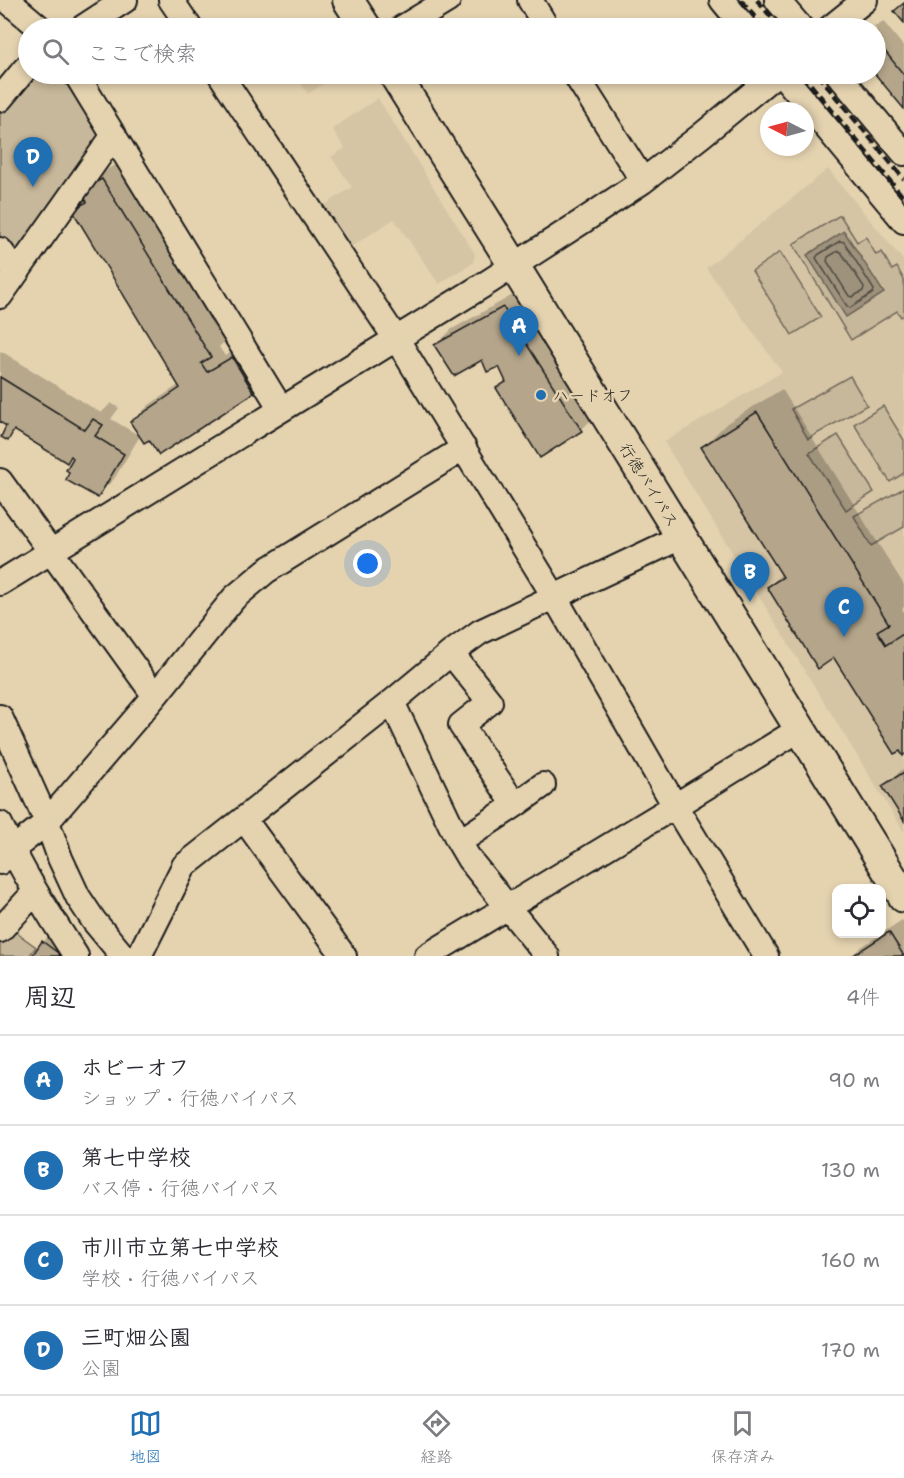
<!DOCTYPE html>
<html lang="ja">
<head>
<meta charset="utf-8">
<style>
  body { margin:0; font-family:"Shantell Sans","Klee One",sans-serif; background:#f7f7f7; color:#2b2b33 }
  .controls { position:absolute; right:18px; bottom:18px; display:grid; overflow:hidden; border-radius:12px; box-shadow:0 3px 9px #0003 }
  .controls button { width:54px; height:54px; display:grid; place-items:center; padding:0; border:0; border-bottom:2px solid #e1e1e2; background:#fff; color:#2b2b33; font:30px sans-serif }
  .compass { position:absolute; left:760px; top:102px; width:54px; height:54px; border-radius:50%; background:#fff; box-shadow:0 3px 9px #0003; rotate:276deg }
  .you { position:absolute; left:368px; top:564px; width:21px; height:21px; margin:-15px; border:4px solid #fff; border-radius:50%; background:#1a73e8; box-shadow:0 0 0 9px #1a73e833 }
  .badge { display:grid; place-items:center; width:39px; height:39px; border-radius:50%; background:#1f6fb2; color:#fff; font-size:20px; font-weight:700 }
  .pin { position:absolute; translate:-50% -50px; filter:drop-shadow(0 2px 3px #0008) }
  .pin::after { content:''; position:absolute; top:32px; width:21px; height:18px; background:inherit; clip-path:polygon(0 0,100% 0,50% 100%) }
  .list { margin:0; padding:0; list-style:none }
  h2 { display:flex; justify-content:space-between; align-items:center; height:78px; margin:0; padding:0 24px; font-size:26px }
  h2 small { font-size:20px; font-weight:400; color:#7c7c81 }
  .list li { display:grid; grid-template-columns:39px 1fr auto; gap:18px; align-items:center; box-sizing:border-box; height:90px; padding:0 24px; border-top:2px solid #e1e1e2 }
  .list b { display:block; font-size:22px; white-space:nowrap }
  .list p { margin:0; font-size:20px; white-space:nowrap; color:#7c7c81 }
  .list em { font-size:20px; font-style:normal; color:#7c7c81 }
  .icon { flex:none; width:33px; height:33px; fill:none; stroke:currentColor; stroke-width:2; stroke-linecap:round; stroke-linejoin:round }
  .map { position:relative; flex:none; width:904px; height:956px; overflow:hidden }
  .search { position:absolute; background:#fff; box-shadow:0 3px 9px #0003; left:18px; right:18px; top:18px; height:66px; display:flex; align-items:center; gap:15px; box-sizing:border-box; padding:0 21px; border-radius:33px; color:#7c7c81; font-size:22px }
  .sheet { height:438px; background:#fff }
  nav { display:flex; justify-content:space-around; align-items:center; box-sizing:border-box; height:84px; border-top:2px solid #e1e1e2; background:#fff; font-size:16px; color:#7c7c81 }
  nav a { display:grid; justify-items:center; gap:3px }
  nav .on { color:#1f6fb2 }
  .map>svg:first-child { display:block }
  .built { fill:#d6c5a5 }
  .green { fill:#c8b89b; stroke:#726a5c; stroke-width:1.5 }
  .water { fill:#9e927c; stroke:#6a6356; stroke-width:1.5 }
  .shadow { fill:#0003 }
  .lines { fill:none; stroke-linecap:round; stroke-linejoin:round }
  .shore { stroke:#504b42; stroke-width:1.5 }
  .building { fill:#b4a58b; stroke:#1c1c1c; stroke-width:1.5 }
  .minor-casing { stroke:#1c1c1c; stroke-width:28 }
  .major-casing { stroke:#1c1c1c; stroke-width:34 }
  .minor { stroke:#e5d3b0; stroke-width:24 }
  .major { stroke:#e5d3b0; stroke-width:30 }
  .rail { stroke:#1c1c1c; stroke-width:4.5; stroke-dasharray:9 4.5; stroke-linecap:butt }
  .poi-dot { fill:#1f6fb2; stroke:#e5d3b0; stroke-width:2 }
  .labels { text-anchor:middle; dominant-baseline:central; stroke-width:5; stroke-linejoin:round; paint-order:stroke }
  .poi-label { font-size:16px; fill:#1c1c1c; stroke:#e5d3b0; text-anchor:start }
  .street-label { font-size:16px; fill:#1c1c1c; stroke:#e5d3b0 }
</style>
</head>
<body>
<div class="map">
<svg width="904" height="956" viewBox="0 0 904 956">
  <rect width="100%" height="100%" fill="#e5d3b0"/>
  <filter id="ink" filterUnits="userSpaceOnUse"><feTurbulence type="fractalNoise" baseFrequency=".0167" numOctaves="2"/><feDisplacementMap in="SourceGraphic" scale="12" xChannelSelector="R" yChannelSelector="G"/><feConvolveMatrix kernelMatrix="1 2 1 2 8 2 1 2 1" color-interpolation-filters="sRGB"/></filter>
  <g filter="url(#ink)">
    <path class="built" d="M297,74H338L308,94L295,75Z
      M378,98L475,254L473,263L439,284L394,219L348,249L320,208L352,187L331,157L345,148L332,129Z
      M828,169L904,261V832L664,442L782,372L706,268Z"/>
    <path class="green" d="M32,74H66L101,134L21,251H11L0,236V113Z
      M840,215L857,242L866,237L876,255L882,252L892,270L897,267L904,280V315L901,317L897,311L851,340L793,244Z
      M780,252L821,317L792,335L752,271Z
      M850,376L867,405L808,439L791,409Z
      M883,406L904,440V473L890,482L854,424Z
      M838,435L874,492L846,510L809,453Z
      M904,488V527L871,546L854,516Z
      M10,928L36,947L29,956H0V939Z"/>
    <path class="water" d="M844,231L884,293L846,317L807,255Z"/>
    <path class="shadow" d="M883,21L904,47V107L876,72V28H873Z
      M120,163L227,339L219,347L225,356L249,342L270,375L253,392L149,438L132,422L149,405L180,384L74,211L86,198L91,186L109,168Z
      M520,291L598,413L581,430L541,456L498,388L506,379L499,365L482,358L436,345L452,329Z
      M1,351L101,413L111,403L119,408L111,419L140,436L114,479L97,496L72,455L67,461L17,430L8,439L7,425L0,420V352Z
      M782,389L904,585V607L902,609L904,612V755L835,656L769,587L782,573L703,447L727,423Z
      M904,768V818L884,786Z
      M902,920L904,922V956H852L861,947Z
      M51,934L63,956H33L43,942Z"/>
    <g class="lines">
      <path class="shore" d="M840,241L844,242L874,290L873,293L850,308L847,306L816,258L818,255Z
        M838,251L841,252L864,287L863,291L852,297L849,296L827,261L828,257Z"/>
    </g>
    <path class="building" d="M904,3V23L894,11Z
      M876,40L904,75V109L875,74Z
      M102,179L211,357L201,363L207,372L232,357L254,393L159,455L149,440L144,443L130,422L180,388L72,210L87,202L84,197L90,185Z
      M503,307L582,431L540,458L496,388L506,382L499,367L487,372L482,360L454,376L434,345Z
      M0,377L85,430L93,419L103,425L95,436L124,454L98,498L66,480L69,472L66,470L73,458L71,456L67,463L14,430L8,441L1,437L6,426L0,422Z
      M757,412L889,624L877,631L886,645L903,634L904,636V755L903,756L900,751L894,754L834,658L818,669L767,587L783,577L701,447Z
      M904,772V821L882,786Z
      M889,932L904,956H852Z
      M42,941L62,956H32Z"/>
    <g class="lines">
      <g class="minor-casing">
        <path id="minor" d="M7,0L40,28
          M171,0L190,28
          M530,0L547,28
          M722,0L745,28
          M777,0L801,28
          M82,28L125,0
          M402,28L448,0
          M830,28L865,0
          M76,74L281,409
          M220,74L404,351L554,596L675,806L766,956
          M575,74L643,181
          M782,74L904,221
          M838,74L904,153
          M0,99L25,69L28,66
          M0,250L16,272
          M0,296L114,135
          M0,481L155,696
          M0,583L490,281L583,221L643,181L702,135L776,74
          M451,653L490,702L461,725L515,805L459,842
          M392,702L459,842L469,859L547,956
          M0,717L47,822L60,858L78,897L94,921L123,956
          M515,805L543,785
          M244,819L344,956
          M0,824C21,870 48,913 76,956
          M0,862L12,850L47,822L155,696L234,598L266,571L464,448
          M0,930L35,892
          M139,956L184,866L392,702L451,653L480,632L681,537
          M427,956L675,806L800,729"/>
      </g>
      <g class="major-casing">
        <path id="major" d="M348,0L366,28
          M394,74L503,248L904,897"/>
      </g>
      <use href="#minor" class="minor"/>
      <use href="#major" class="major"/>
      <path class="rail" d="M741,0L765,28
        M757,0L780,28
        M802,74L904,198
        M817,74L904,179"/>
    </g>
  </g>
  <circle class="poi-dot" cx="541" cy="395" r="6"/>
  <g class="labels">
    <g class="poi-label">
      <text x="553" y="395">ハードオフ</text>
    </g>
    <g class="street-label">
      <text transform="translate(649 485) rotate(58)">行徳バイパス</text>
    </g>
  </g>
</svg>
<div class="controls">
<button><svg class="icon" aria-label="locate" viewBox="0 0 24 24"><circle cx="12" cy="12" r="6"/><path d="M12 2v4M12 18v4M2 12h4M18 12h4"/></svg></button>
</div>
<svg class="compass" viewBox="-18 -18 36 36"><path d="M0-13l5 13h-10z" fill="#e53935"/><path d="M0 13l5-13h-10z" fill="#7c7c81"/></svg>
<div class="you"></div>
<div class="pin badge" style="left:519px;top:356px">A</div>
<div class="pin badge" style="left:750px;top:602px">B</div>
<div class="pin badge" style="left:844px;top:637px">C</div>
<div class="pin badge" style="left:33px;top:187px">D</div>
<div class="search"><svg class="icon" aria-label="search" viewBox="0 0 24 24"><circle cx="10" cy="10" r="6"/><path d="M15 15l6 6"/></svg>ここで検索</div>
</div>
<section class="sheet">
<h2>周辺<small>4件</small></h2>
<ul class="list">
<li><span class="badge">A</span><div><b>ホビーオフ</b><p>ショップ · 行徳バイパス</p></div><em>90 m</em></li>
<li><span class="badge">B</span><div><b>第七中学校</b><p>バス停 · 行徳バイパス</p></div><em>130 m</em></li>
<li><span class="badge">C</span><div><b>市川市立第七中学校</b><p>学校 · 行徳バイパス</p></div><em>160 m</em></li>
<li><span class="badge">D</span><div><b>三町畑公園</b><p>公園</p></div><em>170 m</em></li>
</ul>
</section>
<nav>
<a class="on"><svg class="icon" aria-label="map" viewBox="0 0 24 24"><path d="M3 6l6-2 6 2 6-2v14l-6 2-6-2-6 2zM9 4v14M15 6v14"/></svg>地図</a>
<a><svg class="icon" aria-label="directions" viewBox="0 0 24 24"><path d="M12 3l9 9-9 9-9-9zM9 14v-3h6M13 9l2 2-2 2"/></svg>経路</a>
<a><svg class="icon" aria-label="saved" viewBox="0 0 24 24"><path d="M7 4h10v16l-5-4-5 4z"/></svg>保存済み</a>
</nav>
</body>
</html>
